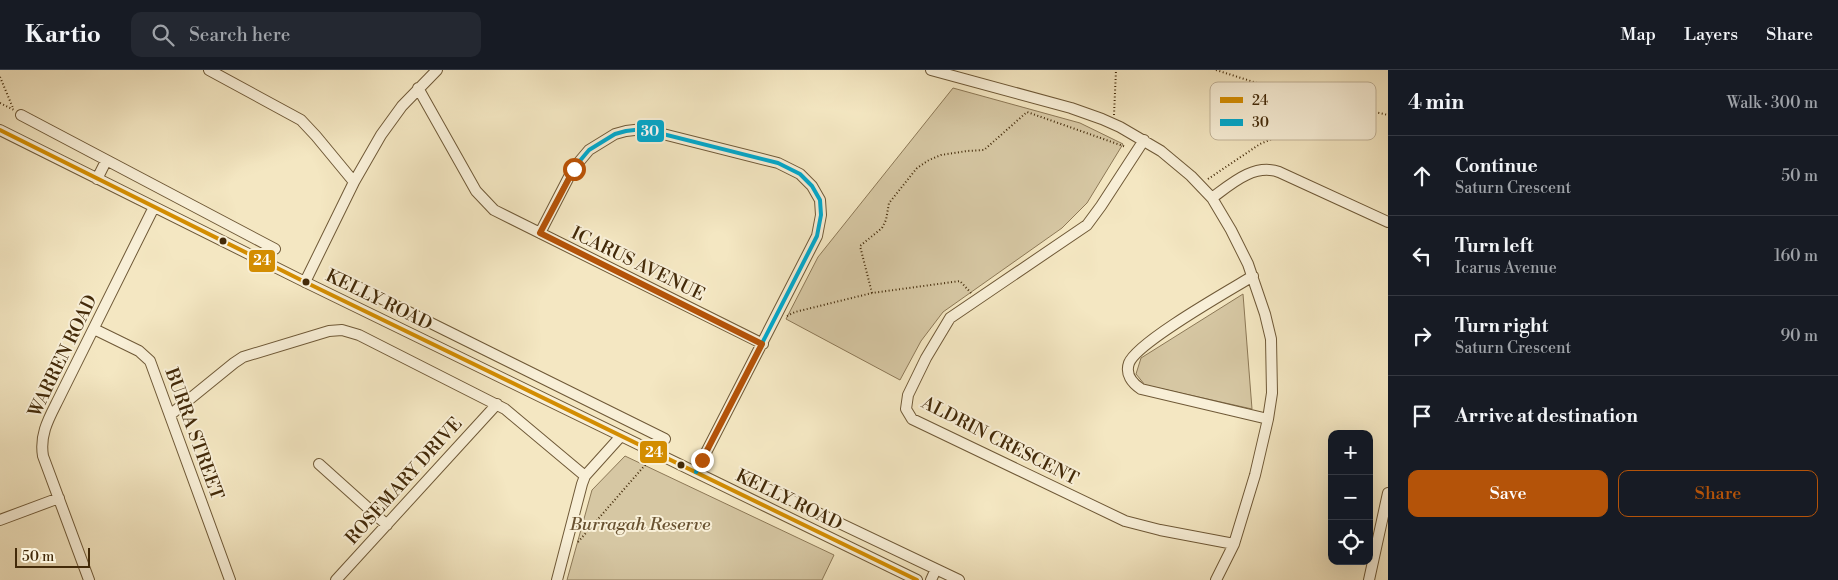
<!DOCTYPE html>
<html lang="en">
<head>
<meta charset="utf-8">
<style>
  body { margin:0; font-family:"Libre Bodoni",serif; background:#242831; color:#f1f3f6 }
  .controls { position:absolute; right:15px; bottom:15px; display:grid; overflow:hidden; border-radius:10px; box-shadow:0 5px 20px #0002 }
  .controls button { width:45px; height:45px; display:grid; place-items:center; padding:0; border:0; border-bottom:1px solid #363941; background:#171b24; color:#f1f3f6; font:25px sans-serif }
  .scale { position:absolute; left:15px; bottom:12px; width:75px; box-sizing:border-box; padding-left:5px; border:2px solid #432a09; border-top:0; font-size:14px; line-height:18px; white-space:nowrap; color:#432a09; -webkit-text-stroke:4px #f8efd7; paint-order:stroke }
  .stop { position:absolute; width:15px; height:15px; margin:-11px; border:4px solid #b45309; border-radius:50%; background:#fff }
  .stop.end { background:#b45309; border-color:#fff; box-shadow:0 1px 5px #0008 }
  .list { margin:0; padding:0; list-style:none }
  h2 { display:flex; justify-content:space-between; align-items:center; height:65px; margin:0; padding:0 20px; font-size:21px }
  h2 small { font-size:16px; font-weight:400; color:#9ea1a6 }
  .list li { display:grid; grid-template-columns:32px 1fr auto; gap:15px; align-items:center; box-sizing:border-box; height:80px; padding:0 20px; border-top:1px solid #363941 }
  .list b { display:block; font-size:19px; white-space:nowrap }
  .list p { margin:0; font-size:16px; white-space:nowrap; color:#9ea1a6 }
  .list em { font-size:16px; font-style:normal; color:#9ea1a6 }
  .actions { display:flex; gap:10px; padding:15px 20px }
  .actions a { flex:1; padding:11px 0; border:1px solid #b45309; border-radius:10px; text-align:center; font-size:18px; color:#b45309 }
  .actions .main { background:#b45309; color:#fff }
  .icon { flex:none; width:28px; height:28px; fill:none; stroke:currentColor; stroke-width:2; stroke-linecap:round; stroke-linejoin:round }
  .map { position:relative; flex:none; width:1388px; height:510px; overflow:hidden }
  header { display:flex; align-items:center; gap:30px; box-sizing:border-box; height:70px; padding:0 25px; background:#171b24; border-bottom:1px solid #363941 }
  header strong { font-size:24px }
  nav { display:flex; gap:28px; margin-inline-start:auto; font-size:18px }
  .search { width:350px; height:45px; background:#242831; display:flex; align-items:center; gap:12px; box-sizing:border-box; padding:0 18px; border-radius:10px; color:#9ea1a6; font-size:19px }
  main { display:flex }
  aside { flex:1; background:#171b24 }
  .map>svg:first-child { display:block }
  .green { fill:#d6c7a3; stroke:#8c7856 }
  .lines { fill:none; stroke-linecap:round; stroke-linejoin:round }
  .minor-casing { stroke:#6f5937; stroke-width:12 }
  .path { stroke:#432a09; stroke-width:2; stroke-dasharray:1 2.5; stroke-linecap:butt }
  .minor { stroke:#f8efd7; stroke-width:10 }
  .bus-1-casing { stroke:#f8efd7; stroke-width:8 }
  .bus-2-casing { stroke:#f8efd7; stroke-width:8 }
  .bus-1 { stroke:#d38d02; stroke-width:4 }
  .bus-2 { stroke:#00a9ce; stroke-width:4 }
  .route { stroke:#b45309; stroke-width:6 }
  .bus-dot { fill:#432a09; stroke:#f8efd7; stroke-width:2 }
  .labels { text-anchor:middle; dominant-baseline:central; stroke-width:4; stroke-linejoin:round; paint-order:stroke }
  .street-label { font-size:18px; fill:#432a09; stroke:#f8efd7 }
  .park-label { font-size:18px; font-style:italic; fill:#685130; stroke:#f8efd7 }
  .key { fill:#f8efd7; stroke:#c2b499; stroke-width:1 }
  .key-label { font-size:14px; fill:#432a09 }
  .line-badge { stroke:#f8efd7; stroke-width:2 }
  .badge-label { font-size:14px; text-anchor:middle; font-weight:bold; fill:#fff }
</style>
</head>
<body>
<header>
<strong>Kartio</strong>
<div class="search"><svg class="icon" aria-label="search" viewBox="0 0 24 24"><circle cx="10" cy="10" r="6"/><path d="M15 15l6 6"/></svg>Search here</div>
<nav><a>Map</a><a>Layers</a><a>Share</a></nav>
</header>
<main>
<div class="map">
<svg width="1388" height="510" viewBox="0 0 1388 510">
  <rect width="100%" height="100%" fill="#f4e7c2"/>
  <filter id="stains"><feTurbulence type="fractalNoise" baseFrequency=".004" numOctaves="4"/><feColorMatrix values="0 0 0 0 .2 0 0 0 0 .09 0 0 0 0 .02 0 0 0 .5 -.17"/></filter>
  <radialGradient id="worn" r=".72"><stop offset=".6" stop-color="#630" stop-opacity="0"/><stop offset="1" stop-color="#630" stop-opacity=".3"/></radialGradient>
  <path class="green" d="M953,18L1080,53L1123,74L1087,133L1062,158L943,242L921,271L900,310L786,249L818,187Z
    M1243,224L1252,339L1145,315L1136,304L1141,288Z
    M625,386L834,485L822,510H567L592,420Z"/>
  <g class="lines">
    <g class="minor-casing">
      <path id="minor" d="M209,0L301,50L316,66L354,112
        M931,0L1071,38L1102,49L1120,57L1161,81L1191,106L1212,128L1231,160L1248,194L1265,244L1271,269L1272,323L1268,349L1255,405L1234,474L1216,510
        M418,18L476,121L494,140L763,274
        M21,45L275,179
        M0,60L305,212L917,510
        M1144,70L1101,136L1087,155L950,248L926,288L908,325L906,339L912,349L1125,451L1160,460L1234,474
        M97,109L106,91
        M1212,128C1231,114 1254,93 1279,102L1388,152
        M540,163L573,99L589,80L615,64L626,61L643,59L778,93L800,104L812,116L820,130L821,145L817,166L696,402
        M1253,206C1230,220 1137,272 1129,293C1125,304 1132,313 1141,319L1268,349
        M305,212L354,112L381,65L402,36L437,0
        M352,214L665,369
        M94,259L139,281L150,291L230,510
        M170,345L234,293L243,287L329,261L342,260L359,265L505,339L585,406
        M319,394L387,455
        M753,412L959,510
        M0,450L59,428
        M89,510L43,386C39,362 51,345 61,324L154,137
        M336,510L497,334
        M557,510L582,414L585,406L621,366
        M931,510L936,499
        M1369,510L1388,423"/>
    </g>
    <path class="path" d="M1216,0L1285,22L1388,45
      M0,7L13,38
      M0,33L14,40
      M1114,45L1116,0
      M1208,109L1260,74L1350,36
      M872,223L860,176L882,158L886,150L889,133L917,98L929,90L941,85L967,81L984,80L1027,42L1126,77
      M787,246L795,242L872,223L960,211L971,223
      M578,472L646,394"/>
    <use href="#minor" class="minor"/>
    <g class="bus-1-casing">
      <path id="bus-1" d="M0,60L305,212L917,510"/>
    </g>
    <g class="bus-2-casing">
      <path id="bus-2" d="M540,163L573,99L589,80L615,64L626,61L643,59L778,93L800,104L812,116L820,130L821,145L817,166L696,402"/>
    </g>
    <use href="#bus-1" class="bus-1"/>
    <use href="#bus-2" class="bus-2"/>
  </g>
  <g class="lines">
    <path class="route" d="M574,99L540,163L762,274L702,390"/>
  </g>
  <g class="bus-dot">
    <circle cx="223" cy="171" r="4.5"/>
    <circle cx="306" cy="212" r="4.5"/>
    <circle cx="681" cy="395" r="4.5"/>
  </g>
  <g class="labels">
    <g class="street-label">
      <text transform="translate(638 194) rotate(26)">ICARUS AVENUE</text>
      <text transform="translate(379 230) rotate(26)">KELLY ROAD</text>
      <text transform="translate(63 286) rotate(-64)">WARREN ROAD</text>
      <text transform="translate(194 364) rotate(70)">BURRA STREET</text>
      <text transform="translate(1000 371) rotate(27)">ALDRIN CRESCENT</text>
      <text transform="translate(404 411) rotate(-48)">ROSEMARY DRIVE</text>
      <text transform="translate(789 430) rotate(26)">KELLY ROAD</text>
    </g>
    <g class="park-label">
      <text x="640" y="454">Burragah Reserve</text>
    </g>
  </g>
  <rect x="1210" y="12" width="166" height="58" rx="8" class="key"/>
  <rect x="1220" y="27" width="23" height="6" fill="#d38d02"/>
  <rect x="1220" y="49" width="23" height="7" fill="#00a9ce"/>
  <g class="key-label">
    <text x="1252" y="35">24</text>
    <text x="1252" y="57">30</text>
  </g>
  <g class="line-badge">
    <rect x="636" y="49" width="29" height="24" rx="5" fill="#00a9ce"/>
    <rect x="248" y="179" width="28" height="24" rx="5" fill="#d38d02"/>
    <rect x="639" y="370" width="29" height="24" rx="5" fill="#d38d02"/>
  </g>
  <g class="badge-label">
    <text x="650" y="66">30</text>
    <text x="262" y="195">24</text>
    <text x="654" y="387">24</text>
  </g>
  <rect width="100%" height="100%" filter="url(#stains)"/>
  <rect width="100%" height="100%" fill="url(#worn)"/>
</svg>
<div class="controls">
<button>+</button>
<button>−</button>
<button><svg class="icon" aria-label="locate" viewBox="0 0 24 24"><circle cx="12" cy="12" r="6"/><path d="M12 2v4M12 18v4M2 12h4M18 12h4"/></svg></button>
</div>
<div class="scale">50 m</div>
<div class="stop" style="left:574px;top:99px"></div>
<div class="stop end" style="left:702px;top:390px"></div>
</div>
<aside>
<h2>4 min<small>Walk · 300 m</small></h2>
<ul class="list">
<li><svg class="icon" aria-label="ahead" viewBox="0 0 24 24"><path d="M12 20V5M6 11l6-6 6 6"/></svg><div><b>Continue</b><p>Saturn Crescent</p></div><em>50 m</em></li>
<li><svg class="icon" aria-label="left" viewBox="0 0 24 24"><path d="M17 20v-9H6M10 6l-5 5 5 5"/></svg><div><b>Turn left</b><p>Icarus Avenue</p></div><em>160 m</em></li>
<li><svg class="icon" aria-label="right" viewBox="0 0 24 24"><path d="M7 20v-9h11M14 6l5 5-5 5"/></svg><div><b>Turn right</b><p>Saturn Crescent</p></div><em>90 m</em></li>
<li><svg class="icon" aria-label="arrive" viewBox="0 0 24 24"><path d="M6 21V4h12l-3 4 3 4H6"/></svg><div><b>Arrive at destination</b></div></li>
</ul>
<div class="actions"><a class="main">Save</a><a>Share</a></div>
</aside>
</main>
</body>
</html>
